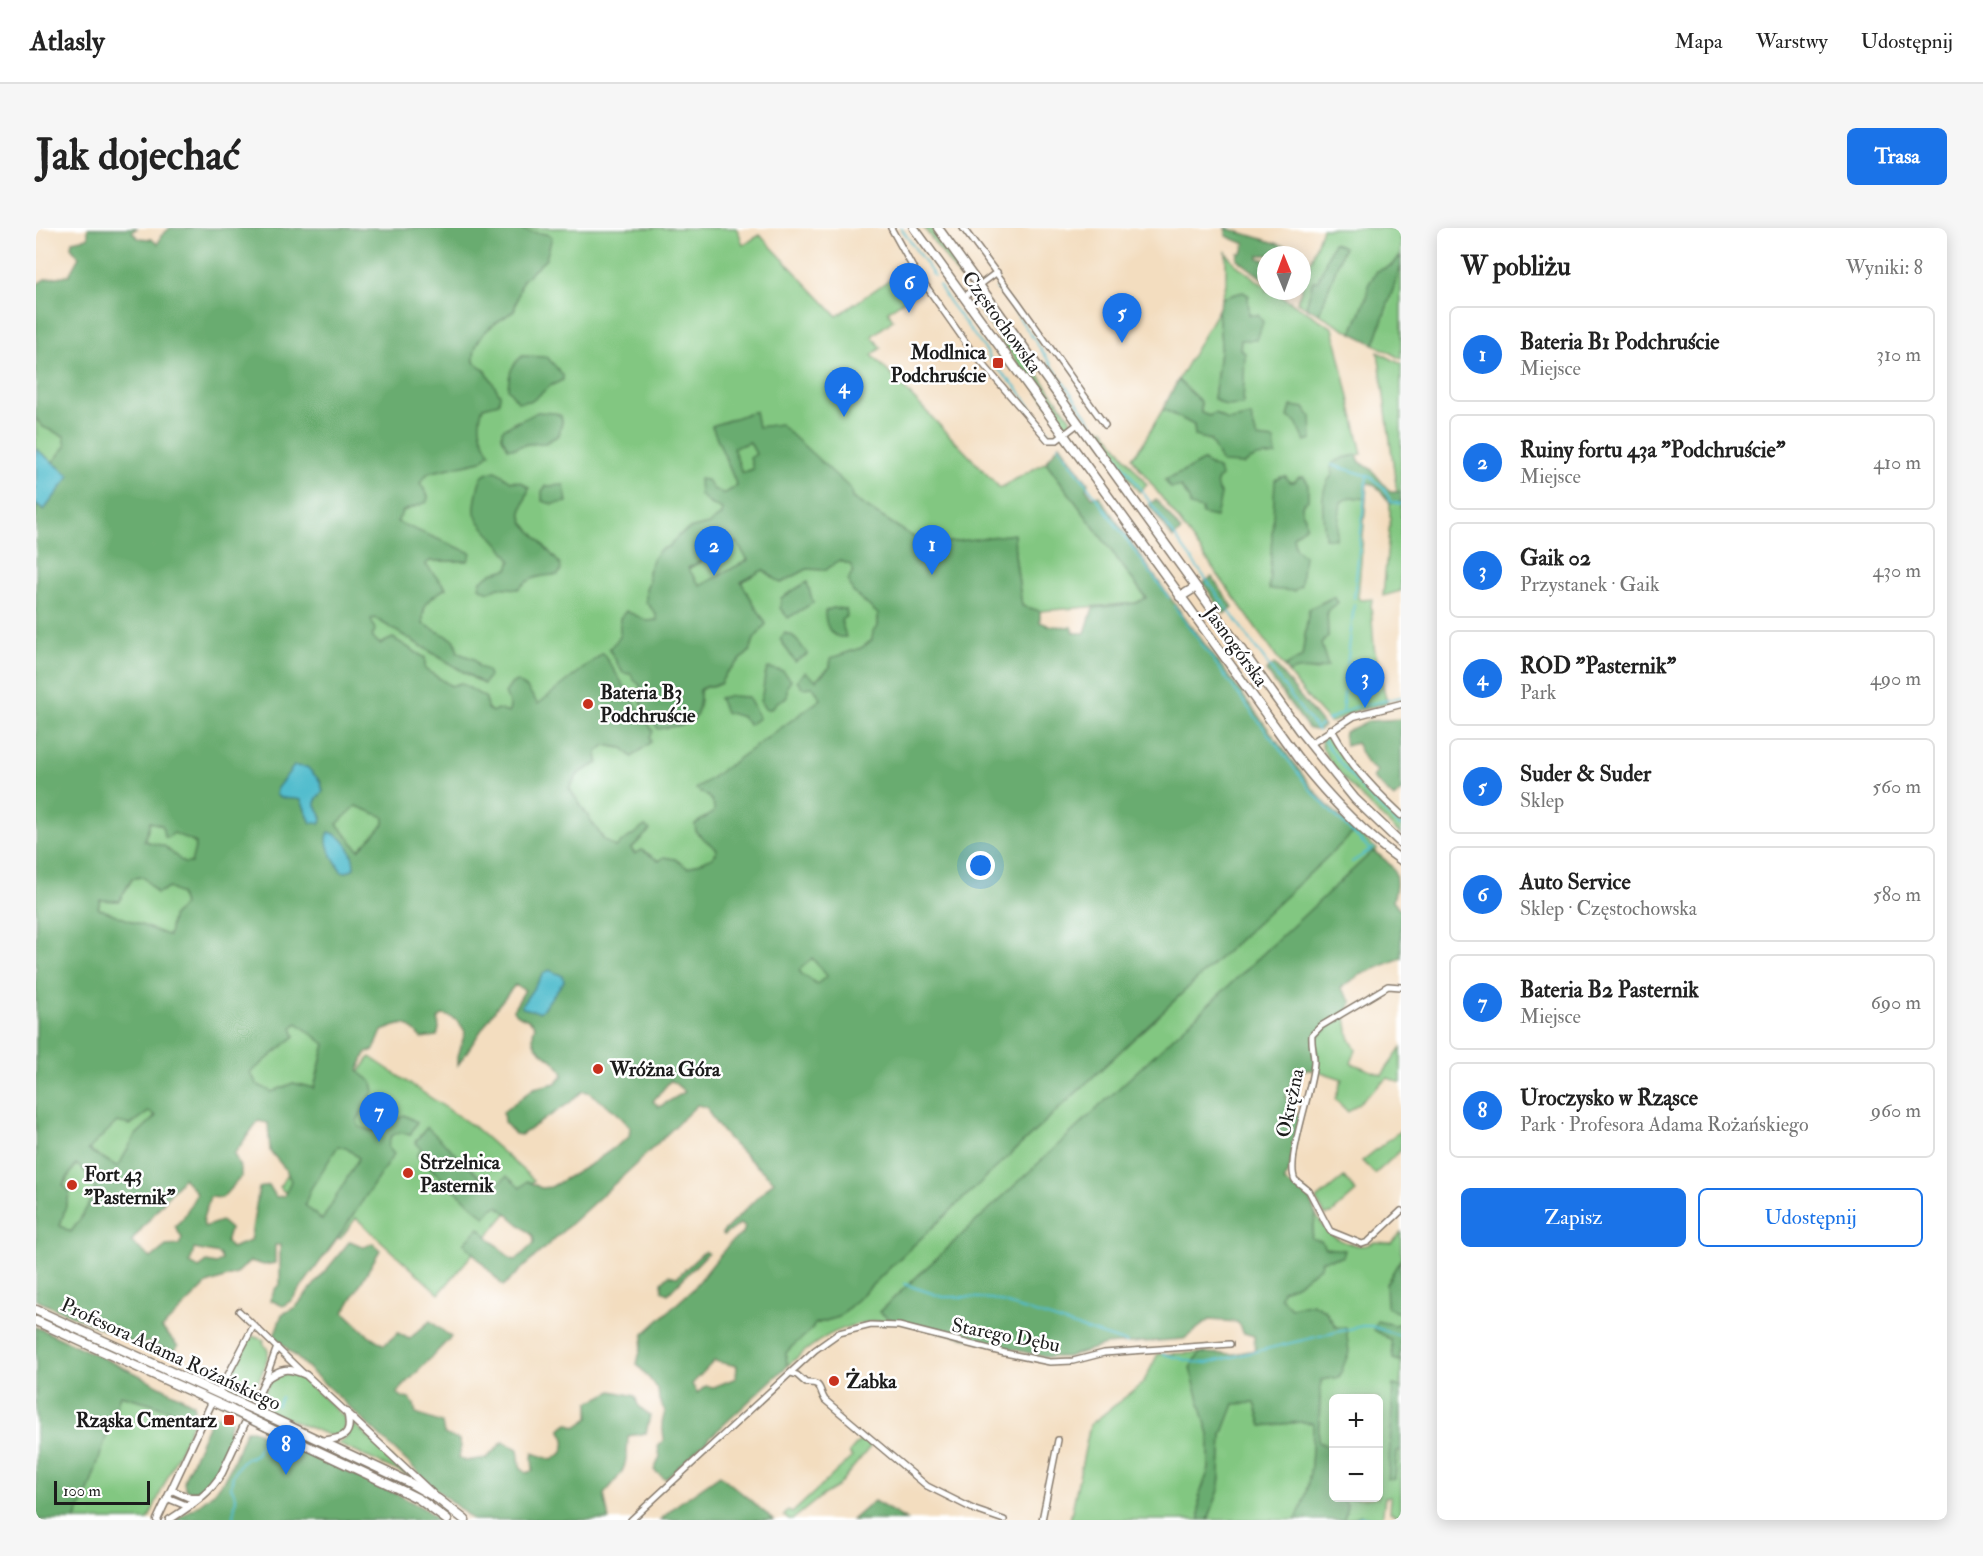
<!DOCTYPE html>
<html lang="pl">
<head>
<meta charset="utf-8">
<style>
  body { margin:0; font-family:"IM FELL Double Pica",serif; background:#f6f6f6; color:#222 }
  .controls { position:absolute; right:18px; bottom:18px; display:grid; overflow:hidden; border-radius:9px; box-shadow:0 3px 15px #0003 }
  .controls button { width:54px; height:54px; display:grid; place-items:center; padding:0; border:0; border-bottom:2px solid #e0e0e0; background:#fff; color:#222; font:30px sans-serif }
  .compass { position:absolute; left:1221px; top:18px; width:54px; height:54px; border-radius:50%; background:#fff; box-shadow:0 3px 15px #0003; rotate:359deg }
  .scale { position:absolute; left:18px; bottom:15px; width:96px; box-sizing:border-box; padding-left:6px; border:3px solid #1c1c1c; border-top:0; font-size:16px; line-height:21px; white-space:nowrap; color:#1c1c1c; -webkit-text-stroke:4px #fff; paint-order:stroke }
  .you { position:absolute; left:945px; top:638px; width:21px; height:21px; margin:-15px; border:4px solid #fff; border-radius:50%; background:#1a73e8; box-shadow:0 0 0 9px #1a73e833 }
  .badge { display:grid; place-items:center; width:39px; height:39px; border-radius:50%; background:#1a73e8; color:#fff; font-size:20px; font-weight:700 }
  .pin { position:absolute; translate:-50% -50px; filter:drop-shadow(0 2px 3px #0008) }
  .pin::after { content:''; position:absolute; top:32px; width:21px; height:18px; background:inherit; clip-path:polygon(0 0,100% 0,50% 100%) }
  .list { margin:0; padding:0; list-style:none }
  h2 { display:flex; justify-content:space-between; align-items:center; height:78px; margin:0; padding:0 24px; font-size:26px }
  h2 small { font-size:20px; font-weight:400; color:#767676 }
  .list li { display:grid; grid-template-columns:39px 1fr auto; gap:18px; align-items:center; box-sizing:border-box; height:96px; margin:0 12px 12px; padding:0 12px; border:2px solid #e0e0e0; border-radius:9px }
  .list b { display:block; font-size:22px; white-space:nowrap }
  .list p { margin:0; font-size:20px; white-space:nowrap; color:#767676 }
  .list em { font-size:20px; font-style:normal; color:#767676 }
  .actions { display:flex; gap:12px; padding:18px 24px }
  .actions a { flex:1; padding:14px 0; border:2px solid #1a73e8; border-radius:9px; text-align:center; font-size:21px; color:#1a73e8 }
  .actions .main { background:#1a73e8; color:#fff }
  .map { position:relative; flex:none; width:1365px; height:1292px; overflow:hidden; border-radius:9px }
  header { display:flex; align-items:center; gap:36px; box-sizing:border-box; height:84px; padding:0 30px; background:#fff; border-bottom:2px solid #e0e0e0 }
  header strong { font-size:28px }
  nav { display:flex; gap:33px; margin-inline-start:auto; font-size:21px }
  .intro { display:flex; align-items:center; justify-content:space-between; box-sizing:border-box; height:144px; padding:0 36px }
  h1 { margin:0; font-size:42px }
  .button { padding:15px 27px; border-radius:9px; background:#1a73e8; color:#fff; font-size:21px; font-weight:700 }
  main { display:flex; gap:36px; padding:0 36px }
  aside { flex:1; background:#fff; border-radius:9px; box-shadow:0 3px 15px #0003 }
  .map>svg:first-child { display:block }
  .green { fill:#82c781; stroke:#4f724e; stroke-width:1.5; fill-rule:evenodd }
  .forest { fill:#69ac6f; stroke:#426446; stroke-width:1.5; fill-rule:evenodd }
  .water { fill:#52bdce; stroke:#376c75; stroke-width:1.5 }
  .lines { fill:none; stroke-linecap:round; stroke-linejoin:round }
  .stream { stroke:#52bdce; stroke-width:2 }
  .minor-casing { stroke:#887c6e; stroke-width:8 }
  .tertiary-casing { stroke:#887c6e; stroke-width:9 }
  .primary-casing { stroke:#887c6e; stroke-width:11 }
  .minor { stroke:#fff; stroke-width:5 }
  .tertiary { stroke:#fff; stroke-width:6 }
  .primary { stroke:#fff; stroke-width:8 }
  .primary-bridge-casing { stroke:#887c6e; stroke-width:11; stroke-linecap:butt }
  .primary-bridge { stroke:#fff; stroke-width:8 }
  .poi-dot { fill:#c8321e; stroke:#fff; stroke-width:2 }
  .labels { text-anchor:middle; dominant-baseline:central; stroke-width:5; stroke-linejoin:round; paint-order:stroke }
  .street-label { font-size:20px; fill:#1c1c1c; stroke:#fff }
  .poi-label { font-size:20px; font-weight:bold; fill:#1c1c1c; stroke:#fff; text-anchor:start }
</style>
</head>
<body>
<header>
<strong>Atlasly</strong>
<nav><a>Mapa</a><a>Warstwy</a><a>Udostępnij</a></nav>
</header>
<div class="intro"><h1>Jak dojechać</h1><a class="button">Trasa</a></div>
<main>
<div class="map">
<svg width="1365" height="1292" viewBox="0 0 1365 1292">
  <rect width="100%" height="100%" fill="#fff"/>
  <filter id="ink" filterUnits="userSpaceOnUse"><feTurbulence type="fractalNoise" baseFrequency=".0167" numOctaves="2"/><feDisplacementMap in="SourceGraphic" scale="12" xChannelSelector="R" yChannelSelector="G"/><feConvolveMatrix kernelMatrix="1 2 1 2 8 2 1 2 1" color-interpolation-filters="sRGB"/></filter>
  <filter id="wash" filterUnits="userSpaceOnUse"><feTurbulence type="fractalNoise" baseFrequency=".008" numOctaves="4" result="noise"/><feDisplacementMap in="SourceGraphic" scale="24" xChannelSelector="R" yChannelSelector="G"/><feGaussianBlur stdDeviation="1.35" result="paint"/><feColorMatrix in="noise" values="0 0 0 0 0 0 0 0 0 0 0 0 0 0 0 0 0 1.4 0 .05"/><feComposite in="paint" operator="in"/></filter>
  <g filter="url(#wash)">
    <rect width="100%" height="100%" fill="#f3ddbf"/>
    <path class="green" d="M483,0H700L703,5L707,17L724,7L801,88L873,38L886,60L852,83L857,92L836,108L845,120L836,127L964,260L1010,234L1110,370L1100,375L1004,383L986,378L979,327L978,307L890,317L816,270L722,199L719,184L676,198L701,258L689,266L677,261L674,276L687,281L685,287L673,296L653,301L642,308L634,318L624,322L612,343L613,353L610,361L622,392L612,393L584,390C584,409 588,445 604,457L605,474L622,500C653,496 665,499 664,462L669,459L684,456L690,445L714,423L718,411L730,396L705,354L727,341L745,355L771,341L790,342L803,332L815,337L817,343L812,352L817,364L842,386V398L838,403L836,412L825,420L795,430L794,439L779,452L777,459L786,471L661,561C670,569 679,567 679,584L659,596L681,622L677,629L652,641L639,631C625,633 605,634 595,621L579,619L568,612L533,560L543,545L562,535L561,524L569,517L584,520L567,425L502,477L474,478L473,485L456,484L425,455L415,458L389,441V430L357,410L344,416L336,409L335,391L339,390L447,456L453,448L443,439L438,431L422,425L419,413L417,411L387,397C386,375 392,371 410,360L389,336L394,333H432L361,294L367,283L391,274L392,268L384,255L392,245L445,233L442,191L447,179L462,175L450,143L438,134C436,107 458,96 478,83L486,53L510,31L511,6L489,4ZM525,188L526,194L523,207L509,215L491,216L479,220L477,194ZM460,243L475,253L485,254L493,260L485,284L487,294L524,336L521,347C505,347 494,349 482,361L463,359L445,353L456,345L472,341L475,332L471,324L443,293Z
      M888,0H897L930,46L924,50Z
      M1286,0H1365V30L1363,29L1357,37L1341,43L1316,105L1283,86L1308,19L1297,15L1282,53H1277L1270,79L1261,74Z
      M1190,24L1198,35L1230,59V63H1237L1297,100L1326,226L1307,230L1297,246L1290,310H1300L1304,274L1315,269L1330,271L1322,370L1325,372L1337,371L1335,376L1338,419L1351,475L1319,483L1297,494H1293L1275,474L1252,445L1263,440L1281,443L1285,416L1292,408L1291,383L1302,374L1297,369L1273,381L1266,429L1248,439L1141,290L1096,230L1106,217L1127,181L1158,197L1159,208L1174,212L1207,236L1220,229L1221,211L1179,185L1173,188L1165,185V174L1142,152L1182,82L1185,115L1178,171L1204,121L1205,112L1213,87L1212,67L1207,64L1186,70L1190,56ZM1167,233L1181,253L1180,258L1154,271L1144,259L1129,252L1145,245ZM1245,249H1250L1253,254H1257L1266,277V284L1269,289L1257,307L1259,320Z
      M1365,38V131L1338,116Z
      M942,69L948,71L1034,190L1035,194L1029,200L939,77V71Z
      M1342,124L1365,136V264H1361Z
      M0,190L7,199L28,208L30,218L17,234L0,221Z
      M1056,200L1068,201L1111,257L1103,264Z
      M714,214L720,226L717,241L706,245L697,220Z
      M1354,275H1365V363L1347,368L1354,293Z
      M701,313L712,332L663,359L652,341Z
      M1291,507L1326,554L1347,576L1365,592V607C1348,591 1284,534 1285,512Z
      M320,577L348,589V596L323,622L301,596Z
      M114,594C131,597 145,608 160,616L156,635L148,636L128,618L108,613Z
      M1319,603L1341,621L843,1084L856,1092C809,1093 785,1108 751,1138L750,1125C760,1112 771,1110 779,1096L803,1089L865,1029Z
      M107,649L121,665L133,660L144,666L147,677L136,689L133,708L62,681L64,672L83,673L97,650Z
      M776,730L792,748L781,756L771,749L767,748L763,742Z
      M1310,789L1313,809L1320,822L1315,835L1346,847L1365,820V855L1352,850L1312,884L1299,871L1306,851L1279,842L1282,828L1279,811L1298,795Z
      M261,795L289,816L278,860L257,855L236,864L222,857L214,845L259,808L256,800Z
      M334,829L437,898L498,952L403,1066L320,990L304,1011L243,959Z
      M114,883L120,888L99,908L82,939L52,921L81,893L94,897Z
      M1365,902V922L1339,946L1326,933Z
      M40,936L59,952C61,968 44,992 35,1004L24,998L34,964L27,958Z
      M1308,949L1320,964L1295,986L1289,987L1280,972Z
      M1280,987C1284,993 1287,999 1292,1004C1302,1013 1326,1023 1338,1014L1355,1015L1365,1004V1032L1350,1056L1360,1084L1365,1083V1095L1358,1097L1356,1112L1357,1131L1363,1133L1365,1131V1159L1357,1157L1359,1251L1361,1223L1365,1222V1289L1354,1284L1355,1268L1349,1269L1346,1292L1325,1287L1308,1292L1310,1277L1307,1270H1342V1170H1298L1297,1258L1291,1253V1219L1282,1214L1285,1151L1304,1149L1310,1100L1300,1099L1289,1082L1255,1080L1244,1069L1246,1062L1260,1057L1285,1038L1289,1020L1275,1010Z
      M216,1108L228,1112L227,1115C229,1118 231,1120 232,1123C233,1133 217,1166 210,1172L188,1163V1158Z
      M1164,1125L1154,1140L1173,1207V1241L1163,1269L1164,1292H1034L1054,1197L1107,1155L1122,1126Z
      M249,1146L265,1149L308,1189L309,1200L302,1207H292L230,1182L233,1173L225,1170L235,1152Z
      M84,1167L114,1175L158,1191L112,1292H39L54,1258Z
      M1198,1175H1219L1226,1198L1264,1194H1277C1276,1234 1276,1255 1260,1292H1172L1183,1262L1186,1207Z
      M318,1196L375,1249L302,1216L310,1210Z
      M826,1210L834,1216V1219L801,1259L787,1267L756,1292H753L748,1288L752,1282L756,1285L816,1229L813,1225Z"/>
    <path class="forest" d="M52,0H101L96,4L102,10L115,11L122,16L125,8L134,0H483C493,7 506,2 516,9L510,31L486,53L478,83C458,96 436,107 438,134L450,143L464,167L463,175L447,179C440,197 445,209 454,225L445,233L392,245L384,255L392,268L391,274L367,283L361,294L435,325L432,333H394L389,336L410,360C392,371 386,374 387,396L417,411L419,413L422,425L438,431L443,439L451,442L453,448L448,456L339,390L335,391L339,402L336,409L344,416L357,410L389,430V441L415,458L425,455L450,470L451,481L456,484L461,481L473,485L474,478L469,465L476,455L482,454L491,460L502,476L567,425L617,503L614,509L615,514L596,529L587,520L569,517L561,524L562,535L543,545L533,560L568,612L579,619L609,598L614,602L595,621L599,626L606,622L623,633L628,629L639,631L652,640L677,629L681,622L660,604L659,596L678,584C679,569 670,568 660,561L785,471L777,459L766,460L761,452L769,444L780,452L794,439L795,430L825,420L836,412L837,403L842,398V386L817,364L812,352L817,343L815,337L803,332L790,342L771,341L745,355L727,342L705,354L730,396L718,411L714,423L690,445L684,456L669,459L664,462C665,498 652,496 622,501L605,474L604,457L597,451L595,446L587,445L573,421L584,409V390L590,383L612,393L621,392L620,386L610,374V361L613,353L612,344L618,329L624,322L634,318L642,308L653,301L673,296L685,287L686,281L674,276L664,267L663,251L671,252L677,261L688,266L701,258L676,198L719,183L722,199L744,196L815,261L816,270L890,317L978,306L979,327L986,378L1004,383V394L1014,398L1036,399L1038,405H1049L1057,380L1100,375L1110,370L1010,234L1024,216L1052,255L1050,260L1056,269L1063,268L1129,363L1274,557L1289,575L1319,603L865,1029L803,1089L779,1096C771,1110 760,1112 750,1125L751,1138L629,1251L618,1242L624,1229L622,1219L628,1211L626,1195L629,1183L623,1172L622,1161L601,1136L608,1106L657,1061L693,1016L707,1005L709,999L704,996L688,1007L686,1005L738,953C719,937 678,902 671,879L661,877L599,937L467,1058L428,1015L443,1000L475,1031L480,1032L498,1015L497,1008L462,978L457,980L449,989L381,928L385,920L379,914L391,899L457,961L471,948L484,960L491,953L505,960L515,959L555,936L593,909L594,899L580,884L552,864L547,863L532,876L485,907L479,906L468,894L467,884L498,860L520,855L527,847C522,826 488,826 499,798C493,789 483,791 477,782L489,762L479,757L461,779L422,837V828L429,804C424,793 417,788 406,787L402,791L403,801L401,808L385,810C369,791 368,795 346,803L338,822L330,825L322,843L336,854L338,863L321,893L323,899L337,903C347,897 358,894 368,887L381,894L374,907L364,904L355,908L352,919L358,926L305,1005L256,1072L247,1078L234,1072L239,1061L244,1057V1017H239V1035L228,1037L214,1033L200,1046L171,1056L126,1100L142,1118L137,1125L114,1114L102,1117L0,1072V277L8,282L33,248L17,234L30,218L28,208L7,199L0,190V57L9,51L33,47L43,29L35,19L36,13L52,10ZM714,214L720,226L714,230L717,241L706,245L697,220ZM700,314L712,332L664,358L652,340ZM284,553L287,563L281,570L279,576L286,590L275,595L265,572L259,570ZM320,578L348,589V596L323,622L301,596ZM114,594L126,597L128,608L131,610L138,605L160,615L155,635H148L128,618L108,613ZM107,649L121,665L133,660L144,666L147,677L136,689L133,708L62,680L64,672L83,673L96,650ZM776,730L791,748L781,756L771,749L767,748L763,742ZM261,795L289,816L278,860L257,855L236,864L222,857L214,845L259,808L256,800ZM635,852L649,864L623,879L617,873ZM113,884L120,888L99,908L82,939L52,922L81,894L94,897ZM222,893L232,895L234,923L250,942L255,953L248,968L240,969L233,957L223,960L214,1013L195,1020L190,1014L194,1001L185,993L168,999L167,990L174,969L186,970L205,949V941L198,926ZM302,918L310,920L323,930L286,992L269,977L274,962ZM40,936C45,941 55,946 59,952C64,963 41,996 35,1004L24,998L34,964L27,957ZM147,950L161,965L147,990L139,998L146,1010L143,1017L130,1018L115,1030L95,1014ZM158,1021L183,1026L186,1032L180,1036L171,1034L163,1040L154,1035ZM678,1133L701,1138L700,1150L678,1159L670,1158L661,1165L656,1156Z
      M1190,0L1256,20L1248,27H1223V30L1230,32V53L1201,31L1202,25H1206L1209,16L1190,8Z
      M1297,15L1308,19L1283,86L1270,79L1277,53H1282Z
      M1363,29L1365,30V38L1338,116L1316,105L1331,69L1332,57L1341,43L1357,37Z
      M1207,64L1212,67L1213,87H1222L1227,94L1221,112H1205L1204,121L1209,125L1207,177L1190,178L1178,171L1185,115L1182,82L1186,70Z
      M486,128L511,129L527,147V152L514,158L496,173L482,174L472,161C473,147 474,138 486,128Z
      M1142,152L1165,174V185L1173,188L1179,185L1192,193L1215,188L1221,210L1238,212L1240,227L1220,229L1207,236L1186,235L1174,212L1159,208L1158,197L1127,181Z
      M1255,178L1269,180L1275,189L1276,211L1269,213L1260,194L1252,189Z
      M501,184L519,185L525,188L526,194L523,207L509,215L491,216L479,220H472L466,209V202C478,194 489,192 501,184Z
      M1321,227L1324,234L1335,241L1354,264H1365V275H1354C1348,268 1341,255 1331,255L1330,271L1315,269L1305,274L1300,311L1289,310C1288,289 1281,262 1297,246L1295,240L1297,235L1307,230Z
      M1167,233L1183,242L1185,248C1178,255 1180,259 1185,267L1180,289L1166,286V281L1154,278L1153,271L1145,259L1134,260L1129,252L1145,245Z
      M460,243L475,253L485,254L493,260L485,284L487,294L524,336L525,342L522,347C505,347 494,349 482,361L463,359L452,364L443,359L445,353L456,345L472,341L475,333C468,317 440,297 439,284C438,277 441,267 442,260C444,248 448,245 460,243Z
      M1245,249H1250L1253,254H1258L1263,249H1268L1272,255V272L1266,277V284L1269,289L1270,298L1257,308L1259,320L1268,327L1265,357L1258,363L1233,361L1239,252Z
      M528,257L531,274L516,276L506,273V263L510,258Z
      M1120,271L1145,303L1137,310L1113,277Z
      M1176,349L1197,379L1188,386L1167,355Z
      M771,354L777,375L752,390L744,380L745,370Z
      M1298,369L1302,375L1291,383L1292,408L1285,416L1292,438C1275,446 1270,437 1252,445L1248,439L1266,429L1273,381Z
      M797,380L810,381L811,388L805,392L810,409C794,411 789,397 789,383Z
      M749,405L757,408L772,426L759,434L744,411Z
      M1238,436L1288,498C1282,504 1280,503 1272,500L1230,443Z
      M732,440L747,443L755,452L751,459V469L741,474L735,481H729L724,473C729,462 726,450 732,440Z
      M693,468L712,469L723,490L713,497L706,489L689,484L683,470Z
      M1365,491V563L1358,570L1337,550L1341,543L1331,536L1320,515L1310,518L1308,509L1309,504L1332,493Z
      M1337,623C1358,636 1365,647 1357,672L1365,683V730L1324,747L1305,760L1316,774L1310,789L1298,795L1279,811L1282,828L1279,842H1260L1250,869L1255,882L1264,888L1254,939L1248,954L1271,965L1280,987L1275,1010L1285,1013L1289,1020L1309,1022L1307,1029L1286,1032L1285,1038L1260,1057L1246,1062L1244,1069L1255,1080L1276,1075L1289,1082L1300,1099H1310L1313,1124L1303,1149L1285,1152L1282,1214L1291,1218V1253L1297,1258L1298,1270H1307L1311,1277L1308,1292H1260C1276,1255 1276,1234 1277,1195L1264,1194L1226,1198L1219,1175L1198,1176L1186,1207L1183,1262L1172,1292H1164L1163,1269L1173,1241V1207L1154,1140L1164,1125L1198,1126L1219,1122L1218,1108L1208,1105L1201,1094L1173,1092L1148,1111L1069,1117L1031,1129H1009L856,1092L843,1084Z
      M314,1013L328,1019L337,1015L344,1022L308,1084L331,1106L348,1117L362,1105L373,1111L394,1093L415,1109L361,1165L368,1170L374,1171L378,1176L380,1186L406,1195L408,1206L423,1212L425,1218L423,1230L429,1233L451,1230L467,1214L482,1221L484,1238L490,1245L497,1243L496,1229L497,1225L516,1232L527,1224L529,1211L524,1201L532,1195L540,1199L553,1190V1174L576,1163L599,1168L602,1177L614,1188L610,1205L592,1208C591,1240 589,1243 568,1266L573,1292H437L400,1261L238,1108L246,1086L260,1079Z
      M669,1023L672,1025L632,1066L626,1062V1054L633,1047L641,1049Z
      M1364,1032L1365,1083L1360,1084L1351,1078L1350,1056Z
      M1341,1093L1358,1097L1365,1095L1364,1133L1357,1131L1355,1112L1338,1102Z
      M0,1099L99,1145L158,1176V1191L114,1175L84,1167L54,1258L39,1292H0Z
      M1357,1157L1365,1159V1222L1361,1223L1359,1251H1352Z
      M184,1187L196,1193L192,1202L196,1206C190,1222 173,1274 150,1261L148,1256L149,1249L176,1189Z
      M210,1202H217L361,1266L389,1281L402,1292H139C154,1283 169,1274 181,1261C195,1245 201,1222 210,1202Z
      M684,1247L738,1292H624L642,1276Z
      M838,1273L871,1292H816Z"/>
    <path class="water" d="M0,221L34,248L8,282L0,277Z
      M258,538L271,539L284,553L287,563L281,570L279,575L286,590L285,595H275L265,572C256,569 249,573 240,567L241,560Z
      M293,604C309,608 318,625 318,640L311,644L305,643C299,632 286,616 293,604Z
      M513,742L527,748L528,753L506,782L503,784L487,780L485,778L508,745Z"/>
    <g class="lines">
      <path class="stream" d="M865,0L898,48
        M903,57L913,74L951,124L956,135L981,160L1015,208
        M960,60L971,72L1039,171L1260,475L1282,503
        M1022,217L1133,370
        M1296,237L1333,248L1348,261L1355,274L1365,276
        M1318,370L1331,247
        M1138,378L1199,462L1274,561L1295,584L1335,622
        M1306,484L1318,376
        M1292,492L1316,480L1365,469
        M1280,500L1285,497
        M1288,513C1310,545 1335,573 1364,598
        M1316,634L1338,620
        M868,1056L907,1069H931L956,1071L1091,1115
        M1127,1126L1158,1134L1171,1135L1326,1098H1335L1365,1108
        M241,1178L245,1169
        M197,1292L200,1269L195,1259L197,1247L205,1234L220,1226L230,1208
        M1318,1292L1326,1288L1340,1292"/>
    </g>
  </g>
  <g filter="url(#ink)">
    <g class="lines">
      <g class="minor-casing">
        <path id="minor" d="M855,0L876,38L935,122L1012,212H1021L1043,195
          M927,0L981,73L1069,197
          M928,69L961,44
          M1365,759L1352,758L1285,798L1276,807C1275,816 1278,825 1278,834C1277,861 1249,932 1259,952L1273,963L1294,1003L1326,1016L1332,1014L1365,983
          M203,1083L268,1146
          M755,1145L761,1147L770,1155C787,1154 782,1161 789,1172L891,1258L939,1282L968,1292
          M229,1152L241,1119
          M182,1166L218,1097
          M595,1292L779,1122L803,1105L835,1097L863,1098L969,1125L1014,1134L1037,1133L1068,1125L1194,1116
          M1006,1292L1022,1212"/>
      </g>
      <g class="tertiary-casing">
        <path id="tertiary" d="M1295,501C1316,539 1333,557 1365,587
          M1274,516L1318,488L1365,476
          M284,1213C305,1211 318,1209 311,1184
          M136,1262L154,1270H163
          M132,1270L149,1277H156
          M121,1292L176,1174
          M133,1292C153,1279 174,1266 186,1245L229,1152C245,1140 251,1139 270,1147L397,1266"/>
      </g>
      <g class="primary-casing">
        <path id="primary" d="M878,0L1261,529C1291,567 1325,604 1365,632
          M902,0L1263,502L1319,571L1365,615
          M1144,369L1160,359
          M0,1082L203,1175
          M0,1093L196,1182
          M236,1190L374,1255L402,1271L429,1292
          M231,1199L367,1263L383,1271L411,1292"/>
      </g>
      <use href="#minor" class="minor"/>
      <use href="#tertiary" class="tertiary"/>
      <use href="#primary" class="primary"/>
      <g class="primary-bridge-casing">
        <path id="primary-bridge" d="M203,1175L236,1190
          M196,1182L231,1199"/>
      </g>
      <use href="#primary-bridge" class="primary-bridge"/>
    </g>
  </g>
  <g class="poi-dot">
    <rect x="956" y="129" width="12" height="12" rx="3"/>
    <circle cx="552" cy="476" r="6"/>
    <circle cx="562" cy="841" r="6"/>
    <circle cx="372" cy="945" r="6"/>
    <circle cx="36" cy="957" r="6"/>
    <circle cx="798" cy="1153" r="6"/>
    <rect x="187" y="1186" width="12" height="12" rx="3"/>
  </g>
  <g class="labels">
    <g class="street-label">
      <text transform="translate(966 94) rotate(54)">Częstochowska</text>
      <text transform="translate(1200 418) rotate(54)">Jasnogórska</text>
      <text transform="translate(1254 875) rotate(-78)">Okrężna</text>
      <text transform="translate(970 1107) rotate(11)">Starego Dębu</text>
      <text transform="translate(135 1126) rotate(25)">Profesora Adama Rożańskiego</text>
    </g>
    <g class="poi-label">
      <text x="950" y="124" text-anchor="end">Modlnica<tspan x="950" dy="23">Podchruście</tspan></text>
      <text x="564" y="464">Bateria B3<tspan x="564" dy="23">Podchruście</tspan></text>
      <text x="574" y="841">Wróżna Góra</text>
      <text x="384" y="934">Strzelnica<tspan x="384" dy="23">Pasternik</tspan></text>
      <text x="48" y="946">Fort 43<tspan x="48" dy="23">"Pasternik"</tspan></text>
      <text x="810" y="1153">Żabka</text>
      <text x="181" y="1192" text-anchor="end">Rząska Cmentarz</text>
    </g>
  </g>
</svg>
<div class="controls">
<button>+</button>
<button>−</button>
</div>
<svg class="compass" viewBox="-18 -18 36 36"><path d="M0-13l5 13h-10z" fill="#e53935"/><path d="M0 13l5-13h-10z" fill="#767676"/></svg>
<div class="scale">100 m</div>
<div class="you"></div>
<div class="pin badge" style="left:896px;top:347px">1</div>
<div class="pin badge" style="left:678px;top:348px">2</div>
<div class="pin badge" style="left:1329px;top:480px">3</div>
<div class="pin badge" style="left:808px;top:189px">4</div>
<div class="pin badge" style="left:1086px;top:115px">5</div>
<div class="pin badge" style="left:873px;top:85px">6</div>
<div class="pin badge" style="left:343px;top:914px">7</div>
<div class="pin badge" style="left:250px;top:1247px">8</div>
</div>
<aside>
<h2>W pobliżu<small>Wyniki: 8</small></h2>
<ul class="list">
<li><span class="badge">1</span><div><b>Bateria B1 Podchruście</b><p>Miejsce</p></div><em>310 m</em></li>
<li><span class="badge">2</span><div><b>Ruiny fortu 43a &quot;Podchruście&quot;</b><p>Miejsce</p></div><em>410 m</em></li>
<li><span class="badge">3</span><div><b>Gaik 02</b><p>Przystanek · Gaik</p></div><em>430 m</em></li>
<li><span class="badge">4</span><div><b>ROD &quot;Pasternik&quot;</b><p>Park</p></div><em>490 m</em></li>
<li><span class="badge">5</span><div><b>Suder &amp; Suder</b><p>Sklep</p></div><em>560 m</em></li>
<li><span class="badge">6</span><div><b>Auto Service</b><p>Sklep · Częstochowska</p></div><em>580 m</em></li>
<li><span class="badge">7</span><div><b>Bateria B2 Pasternik</b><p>Miejsce</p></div><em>690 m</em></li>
<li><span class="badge">8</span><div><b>Uroczysko w Rząsce</b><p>Park · Profesora Adama Rożańskiego</p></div><em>960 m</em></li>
</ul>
<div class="actions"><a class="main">Zapisz</a><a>Udostępnij</a></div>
</aside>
</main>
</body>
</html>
